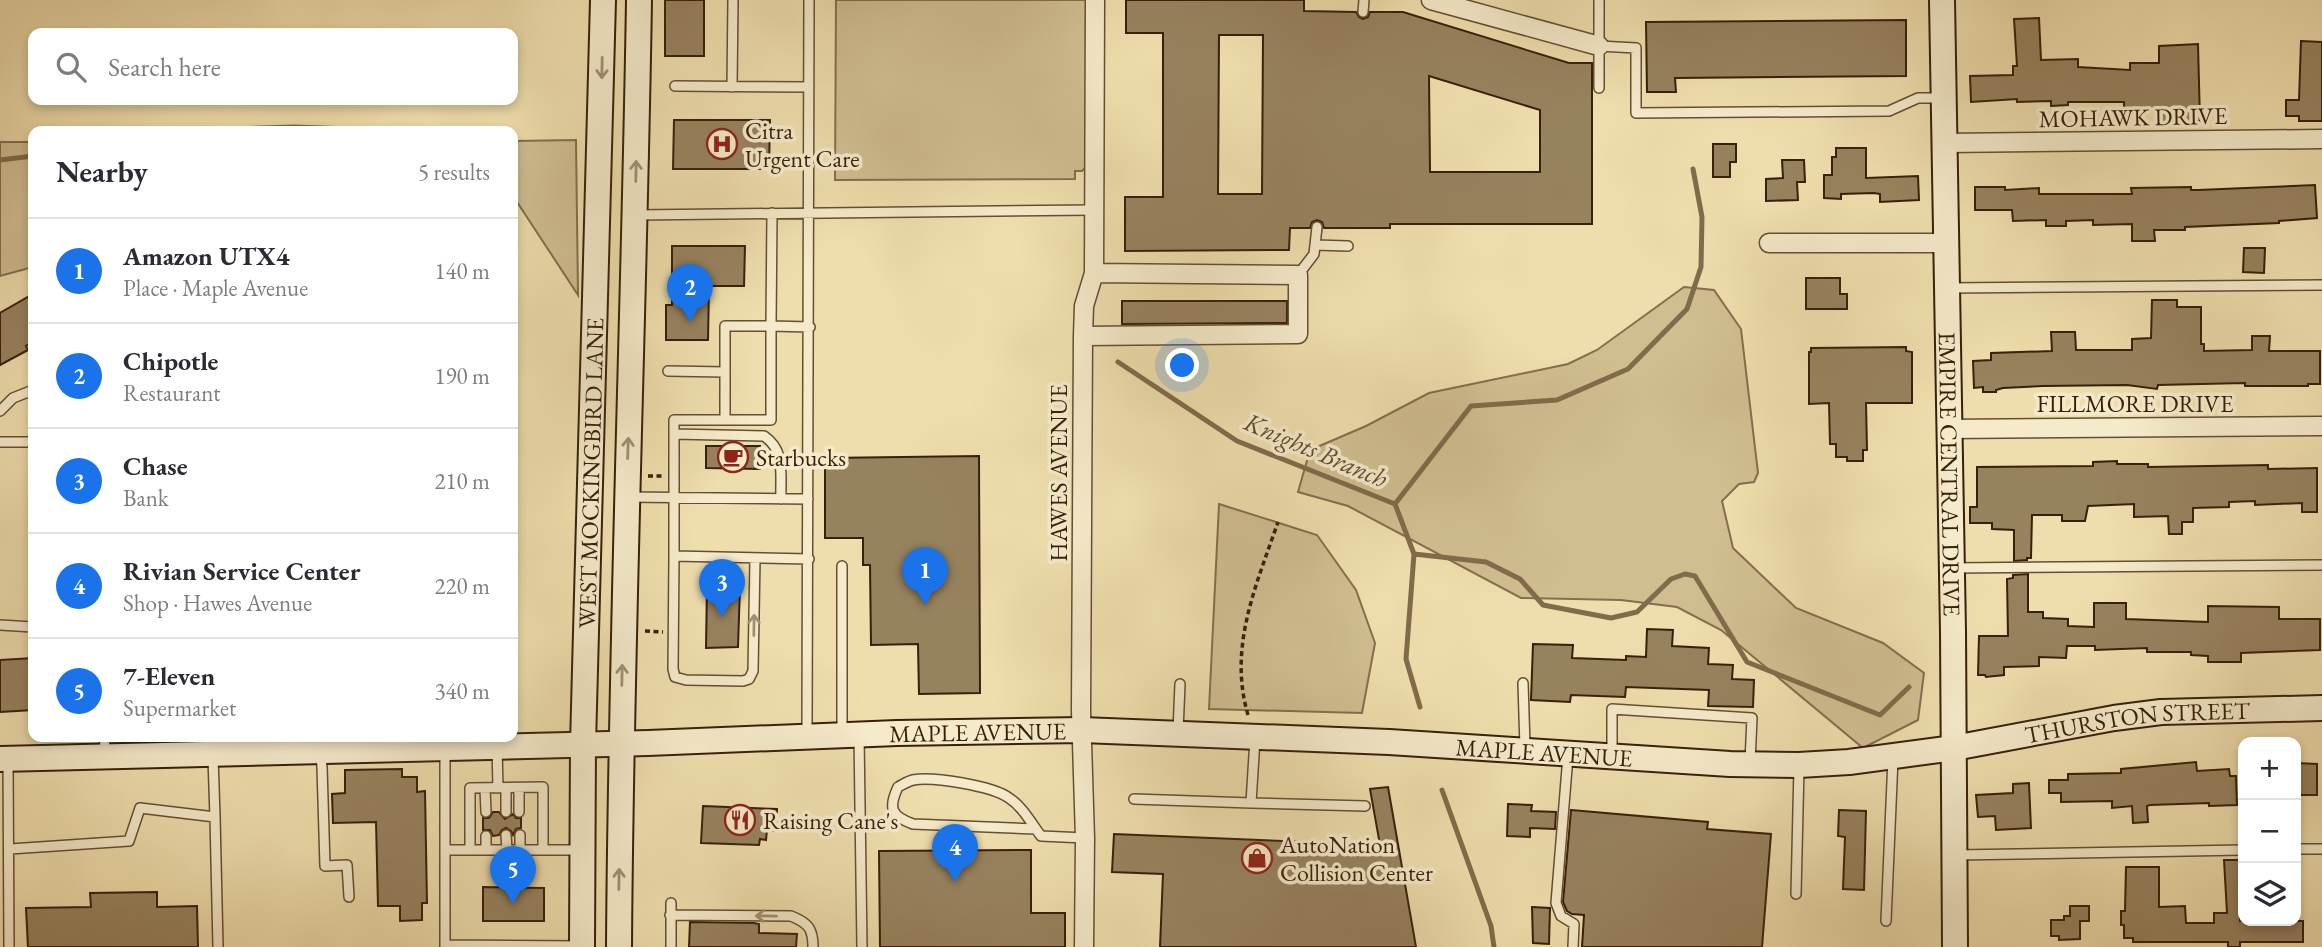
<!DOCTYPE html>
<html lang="en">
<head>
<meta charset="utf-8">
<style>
  body { margin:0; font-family:"EB Garamond",serif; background:#f7f7f7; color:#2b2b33 }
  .controls { position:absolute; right:21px; bottom:21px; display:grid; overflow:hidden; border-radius:14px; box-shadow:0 4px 10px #0003 }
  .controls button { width:63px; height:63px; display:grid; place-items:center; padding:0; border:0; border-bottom:2px solid #e1e1e2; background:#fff; color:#2b2b33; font:35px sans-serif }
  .you { position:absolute; left:1183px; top:366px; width:24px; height:24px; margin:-18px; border:5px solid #fff; border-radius:50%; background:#1a73e8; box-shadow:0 0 0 10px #1a73e833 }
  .badge { display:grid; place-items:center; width:46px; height:46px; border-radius:50%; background:#1a73e8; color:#fff; font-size:23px; font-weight:700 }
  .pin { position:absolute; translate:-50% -58px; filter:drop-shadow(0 2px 4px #0008) }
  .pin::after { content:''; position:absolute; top:37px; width:24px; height:21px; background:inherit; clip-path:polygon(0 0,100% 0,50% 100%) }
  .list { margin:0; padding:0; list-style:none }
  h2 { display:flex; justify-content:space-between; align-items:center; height:91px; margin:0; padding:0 28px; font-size:30px }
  h2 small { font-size:23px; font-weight:400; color:#7c7c81 }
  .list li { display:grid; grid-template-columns:46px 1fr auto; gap:21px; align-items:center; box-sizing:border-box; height:105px; padding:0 28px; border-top:2px solid #e1e1e2 }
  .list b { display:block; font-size:26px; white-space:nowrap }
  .list p { margin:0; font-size:23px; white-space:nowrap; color:#7c7c81 }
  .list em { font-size:23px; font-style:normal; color:#7c7c81 }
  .icon { flex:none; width:38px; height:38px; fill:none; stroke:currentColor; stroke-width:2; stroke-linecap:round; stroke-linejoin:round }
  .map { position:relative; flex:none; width:2322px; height:947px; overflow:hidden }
  .search { position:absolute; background:#fff; box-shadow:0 4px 10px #0003; left:28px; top:28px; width:490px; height:77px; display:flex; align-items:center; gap:18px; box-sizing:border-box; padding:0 24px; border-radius:14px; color:#7c7c81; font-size:26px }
  .panel { position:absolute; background:#fff; box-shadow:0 4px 10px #0003; left:28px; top:126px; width:490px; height:616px; border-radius:14px }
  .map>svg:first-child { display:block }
  .green { fill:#d0be91; stroke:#846e4d; stroke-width:2 }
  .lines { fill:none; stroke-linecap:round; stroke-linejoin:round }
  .stream { stroke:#806b4a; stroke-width:5 }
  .building { fill:#97825e; stroke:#371f09; stroke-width:2; fill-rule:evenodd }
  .lane-casing { stroke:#654f32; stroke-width:12 }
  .street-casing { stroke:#654f32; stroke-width:21 }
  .secondary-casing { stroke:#371f09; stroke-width:28 }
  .path { stroke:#371f09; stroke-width:3.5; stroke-dasharray:5 3.5; stroke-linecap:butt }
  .lane { stroke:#f5eaca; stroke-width:9 }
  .street { stroke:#f5eaca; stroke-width:18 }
  .secondary { stroke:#f5eaca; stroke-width:24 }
  .oneway { stroke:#a08f73 }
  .labels { text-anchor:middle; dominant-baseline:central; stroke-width:7; stroke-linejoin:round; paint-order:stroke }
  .street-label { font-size:24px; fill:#371f09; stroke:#f5eaca }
  .poi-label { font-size:24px; fill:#371f09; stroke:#f5eaca; text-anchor:start }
  .water-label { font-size:26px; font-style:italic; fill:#614b2f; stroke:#f5eaca }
</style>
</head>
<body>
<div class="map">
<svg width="2322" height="947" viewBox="0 0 2322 947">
  <rect width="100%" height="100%" fill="#efdead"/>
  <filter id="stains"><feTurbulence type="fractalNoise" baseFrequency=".00286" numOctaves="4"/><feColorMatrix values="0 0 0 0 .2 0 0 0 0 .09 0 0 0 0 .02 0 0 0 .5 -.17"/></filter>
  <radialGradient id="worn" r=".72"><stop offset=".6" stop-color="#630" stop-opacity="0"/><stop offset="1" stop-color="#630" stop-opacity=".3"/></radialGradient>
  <path class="green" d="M836,0H1088L1087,166L1082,171H1075V179L835,180Z
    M576,140V141L578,295L517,202H513V141Z
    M0,142H33V267L0,276Z
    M1684,287L1714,290L1741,329L1758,473L1754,482L1739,484L1722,501L1733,548L1796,608L1883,643L1924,673L1918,720L1863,748L1721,630L1677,607L1621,600L1521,598L1348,506L1298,492L1310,450L1366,426L1429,393L1568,364L1597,350Z
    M1219,504L1317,535L1356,590L1375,643L1362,713L1209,709Z"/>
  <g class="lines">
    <path class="stream" d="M171,131L294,127L407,131
      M0,160L33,156
      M1118,362L1237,441L1395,504L1414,554L1406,659L1420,707
      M1395,504L1471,406L1557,400L1628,369L1687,309L1701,267L1702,217L1693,169
      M1414,554L1486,562L1520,579L1543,605L1611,618L1637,612L1671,579L1685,574L1695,576L1747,662L1880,715L1909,687
      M1442,790L1491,926L1494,947"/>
  </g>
  <path class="building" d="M665,0H704V56H665Z
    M1126,0H1304V11L1356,12L1359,17L1363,19L1368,17L1370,12H1403L1569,63H1592V224H1390V228H1324L1322,222L1317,220L1312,222L1310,228H1290L1289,250L1125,251V197H1163V33H1126ZM1219,35H1263L1262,194H1218ZM1429,76L1540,110V172H1430Z
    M2039,18L2041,60L2078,59V67L2130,70V63H2159V46L2198,44L2200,121L2161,122L2160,108H2124V102H2068V105L2051,106V101L2017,102V99L1971,102L1970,76L2013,75V66H2017L2014,19Z
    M1906,20V76L1675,78L1676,92H1647L1646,22Z
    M2301,41L2322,42V121H2299V116H2286V100H2299Z
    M674,120H770L769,169H673Z
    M1713,144H1736V162H1730V177H1713Z
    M1836,148H1866V178L1918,176L1919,200L1880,202V194L1874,193L1841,194V199L1824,198V175H1832V157H1836Z
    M1782,160H1804L1805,182H1797L1798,200L1766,201V179L1783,178Z
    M2315,185L2317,218L2279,221V223L2185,227V230H2154L2155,241H2132V224L2093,225V220L2066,221V226H2046V220L2013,221L2012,210H1975V187H2005V190L2039,188V194H2132L2131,188L2191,187V190H2198Z
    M672,246H745L744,286H709L708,340H666V305H672Z
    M2244,248H2265L2264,273L2243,272Z
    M1806,278H1840V294H1847V309H1806Z
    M33,294V342L26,346L28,350L0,365V313Z
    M2152,300H2177V307H2201V344H2204V351L2252,350V336H2270L2269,351H2320V384H2308V386H2245V383L2158,385L2157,389L2127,385L2043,386L2003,388L1996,390V392H1983V387L1974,388L1973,361L1991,360V353L2052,351L2051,332H2075L2076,350H2132V339L2151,338Z
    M1122,301H1287V323L1122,324Z
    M1906,347V351L1912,352V403H1866L1867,450H1863V461H1847V457H1836V444H1830L1829,403L1809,404V352H1811V348Z
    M706,446H760V469L706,468Z
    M979,456L980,693L919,694L918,644L871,645L870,565H863V538H825V458Z
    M2117,461V464H2148V467L2268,465V469L2317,468V512H2302V503L2255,505V501L2229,502V507L2193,508V522H2182V534H2169L2168,516L2134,517V504L2088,506L2085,521H2062V515H2032L2031,558H2027V560L2014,561V530L1992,529V523H1970V507H1977V467L2093,466V462Z
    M2028,574V612H2043V618L2068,619V626L2094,627V603H2126V619L2208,622V606L2279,607V619H2320V650L2241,653V662H2208V656L2191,655V652H2147V648L2095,650V646H2067L2066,658L2039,657V666L2004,667V675L1986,677L1985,675H1978L1979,636H2008L2007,579L2013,578V575Z
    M707,586L740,587L738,647L706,648Z
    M1647,629L1673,630L1672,646L1709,648L1708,664L1733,665L1732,679L1754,680L1753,707L1708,706L1709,690L1626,687L1625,697L1571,695L1570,702L1531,700L1533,644L1573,645L1572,658L1626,660V656L1646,657Z
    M33,658V710L0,712V660Z
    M2196,762L2197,771L2229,769L2230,776H2236L2237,805L2209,806V803L2150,805L2147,806L2148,822L2133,823L2132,806L2112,808V801L2061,802V793H2049V780H2068V774L2121,773V769Z
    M2296,763L2317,764V795H2296Z
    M402,769V777H417V792L425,791L427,903H422V920L400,921V906H378L376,822L333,823L332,794L345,793V770Z
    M2029,783L2031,828L1996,830L1995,816L1978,817L1976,795L2013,793V784Z
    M1388,787L1416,947H1160L1163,874L1112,872L1114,834L1380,845L1370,789Z
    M1508,804L1532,805L1531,811L1556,812L1555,829L1530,828V837L1507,836Z
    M703,806L777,809L776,831L767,830L766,840L760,839L759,845L701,843Z
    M1571,810L1708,822L1707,829L1771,834L1762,947H1582L1584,915L1572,914L1567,911L1563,902Z
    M1839,810L1866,811L1864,890L1843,889L1845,837L1838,836Z
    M493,812H499L505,819L513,814L516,818H521V828L516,829L513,835L511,831L506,828L502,830L499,835L493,836L490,830H483V818H489Z
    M1031,850V913H1065V947H880L879,851Z
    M2224,860H2243V885H2240V921H2303V942H2240V947H2228V942H2133V938H2124V925H2121V911H2125L2126,867H2159V907L2185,906L2186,923H2214V913H2227Z
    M483,887L544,888V921H483Z
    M157,892V907L197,906L198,947H28L26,908L91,907L90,893Z
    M2070,906H2089V921H2080V939L2059,940V936H2051V920H2064V916H2070Z
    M1532,907L1550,908L1549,944L1533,943Z
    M690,922L754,923L759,924V933L797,934L796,947H689Z"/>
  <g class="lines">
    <g class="lane-casing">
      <path id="lane" d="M1599,0V88
        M1363,12L1364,0
        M1599,46L1636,48V113L1889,111L1918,98H1942
        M675,86L809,87
        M732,87L733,0
        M637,215L1094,210
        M1315,245L1348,246
        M1298,275L1314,254L1317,227
        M1949,288L2322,285
        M668,371L725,372
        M0,411L13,398L33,390
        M725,419V326H771L772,213
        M674,434L764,436C786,451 780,474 781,499
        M0,442H33
        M628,497L808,499
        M674,556V420H771V326L810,327
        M755,558L753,671L749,679L743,681L686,680L675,677L673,669L674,556L809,559
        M842,566V732
        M1953,568L2322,565
        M0,625L33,627
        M1523,683L1525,747
        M1178,731L1180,684
        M807,733L809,0
        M859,736L862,947
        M319,737L322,767L325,866L347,865L349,897
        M497,747L498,788
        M1612,755V709L1752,718L1750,762
        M104,756L105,737
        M1568,756L1556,903L1561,916L1574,924L1573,947
        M8,761L9,947
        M485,788L486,812
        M506,788V812
        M519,788V812
        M1134,799L1251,803L1255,739
        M1251,803L1365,806
        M215,817L218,947
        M1036,829L913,824C891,816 888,808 898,787C902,785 908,781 913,780C932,776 993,786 1009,798C1023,807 1031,823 1041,836L1085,838
        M506,835L507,850
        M520,835V850
        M10,849L129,841L140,808L215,817L213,757
        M2296,849H2322
        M445,850H543
        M470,850V788L543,787V850H581
        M486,850V836
        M1955,855L2243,850
        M1796,894L1799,767
        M670,915L791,916C808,923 813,928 813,947
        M1886,921L1893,758
        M445,945L581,946
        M445,947V749
        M671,947V903"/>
    </g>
    <g class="street-casing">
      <path id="street" d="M1431,0L1599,46
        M1944,143L2322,139
        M1769,243H1946
        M1083,336L1298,334V275L1094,273
        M1949,429L2322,426
        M1084,947L1085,838L1081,711L1083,336L1084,306L1094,273L1095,0"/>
    </g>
    <g class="secondary-casing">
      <g id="secondary">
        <path id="s1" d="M1942,0L1953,632L1955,947"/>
        <path id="s2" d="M0,759L648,743L897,733L1082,730L1389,742L1730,764L1799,765L1849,762L1954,748L2114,718L2161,712L2322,708"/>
        <path id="s3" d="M582,947L583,744L603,0"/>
        <path d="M619,947C621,631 634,316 639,0"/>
      </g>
    </g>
    <path class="path" d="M648,476H664
      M645,631L663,632
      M1248,715C1228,647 1256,586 1278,522"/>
    <use href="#lane" class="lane"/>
    <use href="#street" class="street"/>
    <use href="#secondary" class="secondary"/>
  </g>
  <defs><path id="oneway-shaft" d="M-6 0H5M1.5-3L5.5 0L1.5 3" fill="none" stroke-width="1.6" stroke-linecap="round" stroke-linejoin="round" transform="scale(1.75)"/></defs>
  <g class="oneway">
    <use href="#oneway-shaft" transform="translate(602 68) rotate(91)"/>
    <use href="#oneway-shaft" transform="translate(636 171) rotate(-89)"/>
    <use href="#oneway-shaft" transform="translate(628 448) rotate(-88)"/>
    <use href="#oneway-shaft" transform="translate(754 625) rotate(-89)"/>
    <use href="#oneway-shaft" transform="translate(622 675) rotate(-89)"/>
    <use href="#oneway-shaft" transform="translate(619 879) rotate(-89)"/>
    <use href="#oneway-shaft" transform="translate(766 916) rotate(-179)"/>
  </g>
  <defs>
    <g id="hospital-ring" transform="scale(1.575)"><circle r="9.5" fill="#f5eaca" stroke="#8f2418" stroke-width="1.5"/><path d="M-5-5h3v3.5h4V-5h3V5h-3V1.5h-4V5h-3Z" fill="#8f2418"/></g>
    <g id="cafe-ring" transform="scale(1.575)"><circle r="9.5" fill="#f5eaca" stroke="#8f2418" stroke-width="1.5"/><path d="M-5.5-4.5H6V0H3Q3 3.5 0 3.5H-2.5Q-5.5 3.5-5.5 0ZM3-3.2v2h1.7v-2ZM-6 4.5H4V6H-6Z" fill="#8f2418"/></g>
    <g id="restaurant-ring" transform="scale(1.575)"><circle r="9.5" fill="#f5eaca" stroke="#8f2418" stroke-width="1.5"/><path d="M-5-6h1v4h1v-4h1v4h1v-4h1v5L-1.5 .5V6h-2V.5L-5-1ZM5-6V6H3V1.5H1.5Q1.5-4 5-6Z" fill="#8f2418"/></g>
    <g id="shop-ring" transform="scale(1.575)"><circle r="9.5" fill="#f5eaca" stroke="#8f2418" stroke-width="1.5"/><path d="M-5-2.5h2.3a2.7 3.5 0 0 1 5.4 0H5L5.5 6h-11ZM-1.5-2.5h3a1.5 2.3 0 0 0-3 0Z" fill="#8f2418"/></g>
  </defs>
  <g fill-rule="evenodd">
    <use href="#hospital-ring" x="722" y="144"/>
    <use href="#cafe-ring" x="733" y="457"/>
    <use href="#restaurant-ring" x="740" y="820"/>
    <use href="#shop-ring" x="1257" y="858"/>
  </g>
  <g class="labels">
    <g class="street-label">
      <text transform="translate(2133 117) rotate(-1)">MOHAWK DRIVE</text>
      <text x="2135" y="403">FILLMORE DRIVE</text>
      <text stroke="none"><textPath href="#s3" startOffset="474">WEST MOCKINGBIRD LANE</textPath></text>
      <text transform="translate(1058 473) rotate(-90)">HAWES AVENUE</text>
      <text stroke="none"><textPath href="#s1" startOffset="474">EMPIRE CENTRAL DRIVE</textPath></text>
      <text stroke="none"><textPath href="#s2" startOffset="2142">THURSTON STREET</textPath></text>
      <text stroke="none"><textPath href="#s2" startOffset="978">MAPLE AVENUE</textPath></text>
      <text stroke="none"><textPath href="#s2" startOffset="1545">MAPLE AVENUE</textPath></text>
    </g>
    <g class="poi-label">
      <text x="745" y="130">Citra<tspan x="745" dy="28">Urgent Care</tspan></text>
      <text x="756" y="457">Starbucks</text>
      <text x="763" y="820">Raising Cane's</text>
      <text x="1280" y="844">AutoNation<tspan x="1280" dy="28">Collision Center</tspan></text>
    </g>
    <g class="water-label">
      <text transform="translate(1316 450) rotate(23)">Knights Branch</text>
    </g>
  </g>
  <rect width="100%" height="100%" filter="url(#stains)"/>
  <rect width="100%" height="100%" fill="url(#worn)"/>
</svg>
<div class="controls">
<button>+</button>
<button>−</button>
<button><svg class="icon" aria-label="layers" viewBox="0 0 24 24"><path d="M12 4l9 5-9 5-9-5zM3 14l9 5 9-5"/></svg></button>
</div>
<div class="you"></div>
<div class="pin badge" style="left:925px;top:605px">1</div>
<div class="pin badge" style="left:690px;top:322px">2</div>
<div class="pin badge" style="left:722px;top:617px">3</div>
<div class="pin badge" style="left:955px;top:882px">4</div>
<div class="pin badge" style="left:513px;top:904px">5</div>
<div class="search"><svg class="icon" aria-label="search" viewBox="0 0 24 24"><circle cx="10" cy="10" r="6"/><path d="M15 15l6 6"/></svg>Search here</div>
<section class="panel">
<h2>Nearby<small>5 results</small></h2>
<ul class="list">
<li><span class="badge">1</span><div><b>Amazon UTX4</b><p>Place · Maple Avenue</p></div><em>140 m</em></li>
<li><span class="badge">2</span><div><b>Chipotle</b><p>Restaurant</p></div><em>190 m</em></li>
<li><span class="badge">3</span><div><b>Chase</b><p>Bank</p></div><em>210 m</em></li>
<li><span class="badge">4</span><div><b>Rivian Service Center</b><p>Shop · Hawes Avenue</p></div><em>220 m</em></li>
<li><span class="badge">5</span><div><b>7-Eleven</b><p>Supermarket</p></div><em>340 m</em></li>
</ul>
</section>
</div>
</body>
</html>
